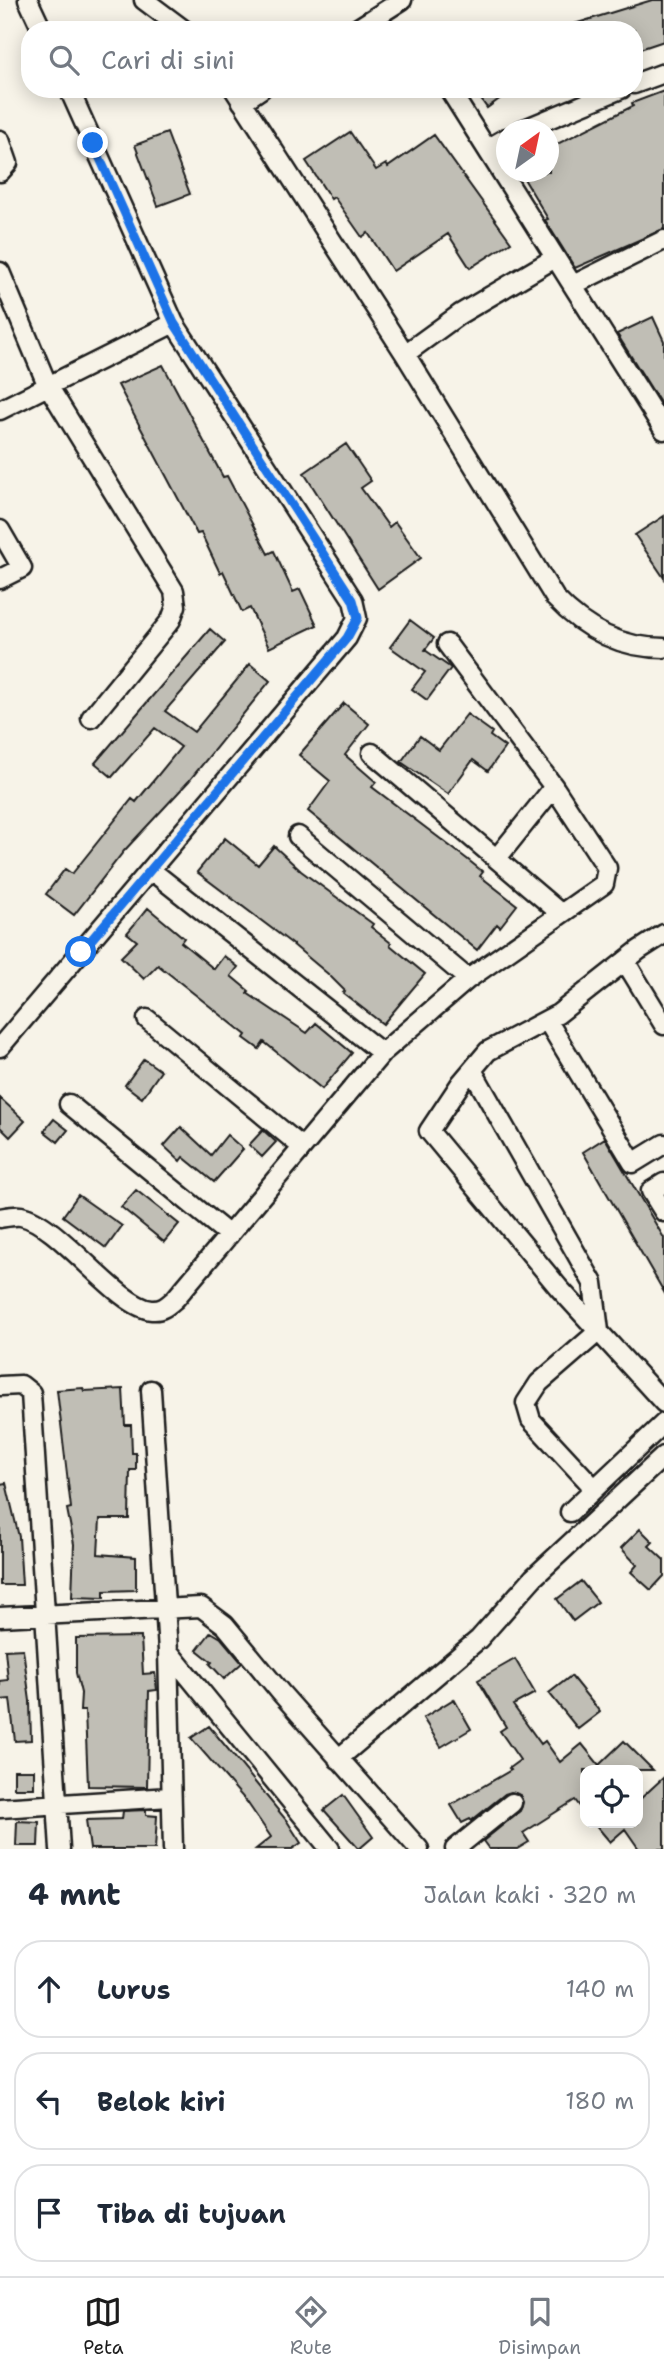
<!DOCTYPE html>
<html lang="id">
<head>
<meta charset="utf-8">
<style>
  body { margin:0; font-family:"Shantell Sans",sans-serif; background:#f2f2f3; color:#1f2937 }
  .controls { position:absolute; right:21px; bottom:21px; display:grid; overflow:hidden; border-radius:14px; box-shadow:0 4px 18px #0003 }
  .controls button { width:63px; height:63px; display:grid; place-items:center; padding:0; border:0; border-bottom:2px solid #e0e1e3; background:#fff; color:#1f2937; font:35px sans-serif }
  .compass { position:absolute; left:496px; top:119px; width:63px; height:63px; border-radius:50%; background:#fff; box-shadow:0 4px 18px #0003; rotate:33deg }
  .stop { position:absolute; width:21px; height:21px; margin:-16px; border:5px solid #1a73e8; border-radius:50%; background:#fff }
  .stop.end { background:#1a73e8; border-color:#fff; box-shadow:0 2px 7px #0008 }
  .list { margin:0; padding:0; list-style:none }
  h2 { display:flex; justify-content:space-between; align-items:center; height:91px; margin:0; padding:0 28px; font-size:30px }
  h2 small { font-size:23px; font-weight:400; color:#747a83 }
  .list li { display:grid; grid-template-columns:46px 1fr auto; gap:21px; align-items:center; box-sizing:border-box; height:98px; margin:0 14px 14px; padding:0 14px; border:2px solid #e0e1e3; border-radius:28px }
  .list b { display:block; font-size:26px; white-space:nowrap }
  .list em { font-size:23px; font-style:normal; color:#747a83 }
  .icon { flex:none; width:38px; height:38px; fill:none; stroke:currentColor; stroke-width:2; stroke-linecap:round; stroke-linejoin:round }
  .map { position:relative; flex:none; width:664px; height:1849px; overflow:hidden }
  .search { position:absolute; background:#fff; box-shadow:0 4px 18px #0003; left:21px; right:21px; top:21px; height:77px; display:flex; align-items:center; gap:18px; box-sizing:border-box; padding:0 24px; border-radius:28px; color:#747a83; font-size:26px }
  .sheet { height:427px; background:#fff }
  nav { display:flex; justify-content:space-around; align-items:center; box-sizing:border-box; height:98px; border-top:2px solid #e0e1e3; background:#fff; font-size:19px; color:#747a83 }
  nav a { display:grid; justify-items:center; gap:4px }
  nav .on { color:#1c1c1c }
  .map>svg:first-child { display:block }
  .building { fill:#c0beb5; stroke:#1c1c1c; stroke-width:2 }
  .lines { fill:none; stroke-linecap:round; stroke-linejoin:round }
  .street-casing { stroke:#1c1c1c; stroke-width:23 }
  .street { stroke:#f7f3e8; stroke-width:18 }
  .route { stroke:#1a73e8; stroke-width:9 }
</style>
</head>
<body>
<div class="map">
<svg width="664" height="1849" viewBox="0 0 664 1849">
  <rect width="100%" height="100%" fill="#f7f3e8"/>
  <filter id="ink" filterUnits="userSpaceOnUse"><feTurbulence type="fractalNoise" baseFrequency=".0143" numOctaves="2"/><feDisplacementMap in="SourceGraphic" scale="14" xChannelSelector="R" yChannelSelector="G"/><feConvolveMatrix kernelMatrix="1 2 1 2 8 2 1 2 1" color-interpolation-filters="sRGB"/></filter>
  <g filter="url(#ink)">
    <path class="building" d="M652,0H664V41L634,51V30H569L568,26Z
      M474,89H513L487,108Z
      M664,91V229L575,268L545,220L548,219L520,172H549V148L633,106L632,103Z
      M350,132L376,170L386,164L388,167L434,135L511,242L470,268L448,234L393,271L368,233L362,237L334,197L331,199L306,161Z
      M167,133L190,194L158,206L135,145Z
      M653,317L664,341V409L617,334Z
      M163,365L223,477L227,476L268,554L274,551L293,592L300,589L317,625L269,648L250,608L242,612L223,571L220,573L201,533L197,534L118,385Z
      M346,444L371,481L361,488L389,527L395,522L421,558L378,589L304,473Z
      M664,516V578L635,535Z
      M410,620L434,638L425,650L451,668L427,700L412,689L425,672L390,647Z
      M210,629L225,642L165,711L194,732L250,664L270,681L189,781L124,851L74,915L46,894L65,869L72,874L132,799L136,802L181,747L155,728L112,777L95,763Z
      M344,703L369,724L345,755L376,782L372,787L467,859L483,872L480,876L517,905L500,927L497,924L477,950L308,811L330,781L299,755Z
      M467,714L492,732L490,736L505,747L488,771L473,760L448,794L401,762L420,736L439,750Z
      M225,838L258,865L274,846L301,871L373,924L371,927L391,943L390,945L425,974L383,1024L343,993L345,991L328,974L291,943L197,872Z
      M148,908L184,938L181,942L214,969L224,956L238,967L231,976L249,991L247,993L307,1033L316,1023L352,1053L322,1089L264,1042L259,1049L244,1038L246,1035L158,965L144,979L121,957L137,941L127,933Z
      M144,1059L161,1071L142,1098L125,1085Z
      M0,1098L25,1121L10,1137L0,1127Z
      M54,1119L68,1130L58,1142L44,1131Z
      M181,1127L211,1155L227,1135L243,1149L214,1182L183,1157L180,1161L164,1146Z
      M263,1130L276,1142L262,1157L249,1145Z
      M605,1138L664,1238V1292L583,1152Z
      M136,1190L179,1224L164,1242L121,1207Z
      M78,1195L122,1226L106,1248L63,1216Z
      M83,1388L84,1391L123,1389L125,1425H131L132,1453H136V1470H130L129,1519H100L98,1554L136,1557V1590L104,1591V1598L72,1597L74,1544L67,1509L71,1508L57,1390Z
      M6,1483L19,1537L22,1585H0V1484Z
      M640,1529L653,1542L649,1546L664,1560V1576L651,1590L631,1572L637,1565L621,1548Z
      M581,1581L598,1602L573,1621L557,1599Z
      M211,1632L221,1638L242,1663L224,1679L210,1664L212,1662L197,1650Z
      M141,1637L143,1674L155,1673L157,1690L149,1691L147,1787L88,1786L85,1711H80L81,1693L76,1673V1638Z
      M23,1649L30,1701L31,1740L15,1741L10,1699L0,1700V1681L8,1680L5,1650Z
      M515,1659L535,1693L513,1705L541,1744L545,1741L560,1762L582,1744L599,1765L624,1741L653,1770H585V1813L575,1800L523,1833L529,1842L517,1849H489L483,1841L520,1811L523,1802L520,1795L511,1792L505,1794L471,1821L470,1819L462,1823L451,1805L511,1770L509,1768L520,1760L500,1731L506,1727L478,1680Z
      M571,1676L600,1712L578,1729L549,1693Z
      M454,1699L471,1729L441,1747L423,1718Z
      M209,1726L287,1821L301,1843L292,1849H256L271,1837L247,1802L191,1738Z
      M14,1770H34V1788H14Z
      M664,1777V1849H639L625,1829L610,1842L594,1823H638V1801Z
      M343,1795L373,1837L359,1849L324,1810Z
      M146,1810V1815L157,1816L155,1849H90L86,1820L122,1819L123,1811Z
      M17,1821L39,1822L38,1846H16Z"/>
    <g class="lines">
      <g class="street-casing">
        <path id="street" d="M28,0L42,30
          M144,0L184,30
          M355,30L402,0
          M634,84L664,73
          M234,89L405,354L555,598C584,629 620,648 664,648
          M449,89L664,430
          M242,102L261,89
          M522,130L621,89
          M0,140L8,163L0,172
          M487,149L506,138
          M0,272L47,384L174,591L176,606L171,620L91,718
          M573,285L664,240
          M405,354L460,314L555,258
          M0,410L174,323
          M0,530L22,568L0,579
          M372,753L559,912
          M298,836L468,979
          M497,858L554,787
          M152,871L382,1053
          M664,934L639,950L558,1014L488,1051L461,1083L429,1131L559,1288L664,1403
          M625,961L664,1025
          M147,1019L302,1147
          M547,1020L633,1163L664,1144
          M0,1047L347,638L357,618L353,600L174,323L69,89
          M472,1070L593,1283L599,1331L539,1383L526,1403L531,1420L594,1488
          M69,1104L229,1235
          M664,1183L651,1191L664,1212
          M0,1218C6,1217 15,1215 21,1216C59,1223 117,1307 152,1310C162,1311 168,1305 175,1299L382,1053L468,979L604,884L607,868L554,787L447,644
          M0,1386L21,1385L31,1393L60,1849
          M151,1390L168,1651L173,1849
          M570,1512L664,1423
          M0,1617L201,1607L225,1625L281,1693L419,1849
          M168,1651L330,1849
          M338,1759L479,1639L533,1578L664,1456
          M0,1808L170,1797
          M455,1849L512,1803"/>
      </g>
      <use href="#street" class="street"/>
    </g>
  </g>
  <g class="lines" filter="url(#ink)">
    <path class="route" d="M81,952L347,638L358,618L353,600L174,323L93,143"/>
  </g>
</svg>
<div class="controls">
<button><svg class="icon" aria-label="locate" viewBox="0 0 24 24"><circle cx="12" cy="12" r="6"/><path d="M12 2v4M12 18v4M2 12h4M18 12h4"/></svg></button>
</div>
<svg class="compass" viewBox="-18 -18 36 36"><path d="M0-13l5 13h-10z" fill="#e53935"/><path d="M0 13l5-13h-10z" fill="#747a83"/></svg>
<div class="stop" style="left:81px;top:952px"></div>
<div class="stop end" style="left:93px;top:143px"></div>
<div class="search"><svg class="icon" aria-label="search" viewBox="0 0 24 24"><circle cx="10" cy="10" r="6"/><path d="M15 15l6 6"/></svg>Cari di sini</div>
</div>
<section class="sheet">
<h2>4 mnt<small>Jalan kaki · 320 m</small></h2>
<ul class="list">
<li><svg class="icon" aria-label="ahead" viewBox="0 0 24 24"><path d="M12 20V5M6 11l6-6 6 6"/></svg><div><b>Lurus</b></div><em>140 m</em></li>
<li><svg class="icon" aria-label="left" viewBox="0 0 24 24"><path d="M17 20v-9H6M10 6l-5 5 5 5"/></svg><div><b>Belok kiri</b></div><em>180 m</em></li>
<li><svg class="icon" aria-label="arrive" viewBox="0 0 24 24"><path d="M6 21V4h12l-3 4 3 4H6"/></svg><div><b>Tiba di tujuan</b></div></li>
</ul>
</section>
<nav>
<a class="on"><svg class="icon" aria-label="map" viewBox="0 0 24 24"><path d="M3 6l6-2 6 2 6-2v14l-6 2-6-2-6 2zM9 4v14M15 6v14"/></svg>Peta</a>
<a><svg class="icon" aria-label="directions" viewBox="0 0 24 24"><path d="M12 3l9 9-9 9-9-9zM9 14v-3h6M13 9l2 2-2 2"/></svg>Rute</a>
<a><svg class="icon" aria-label="saved" viewBox="0 0 24 24"><path d="M7 4h10v16l-5-4-5 4z"/></svg>Disimpan</a>
</nav>
</body>
</html>
